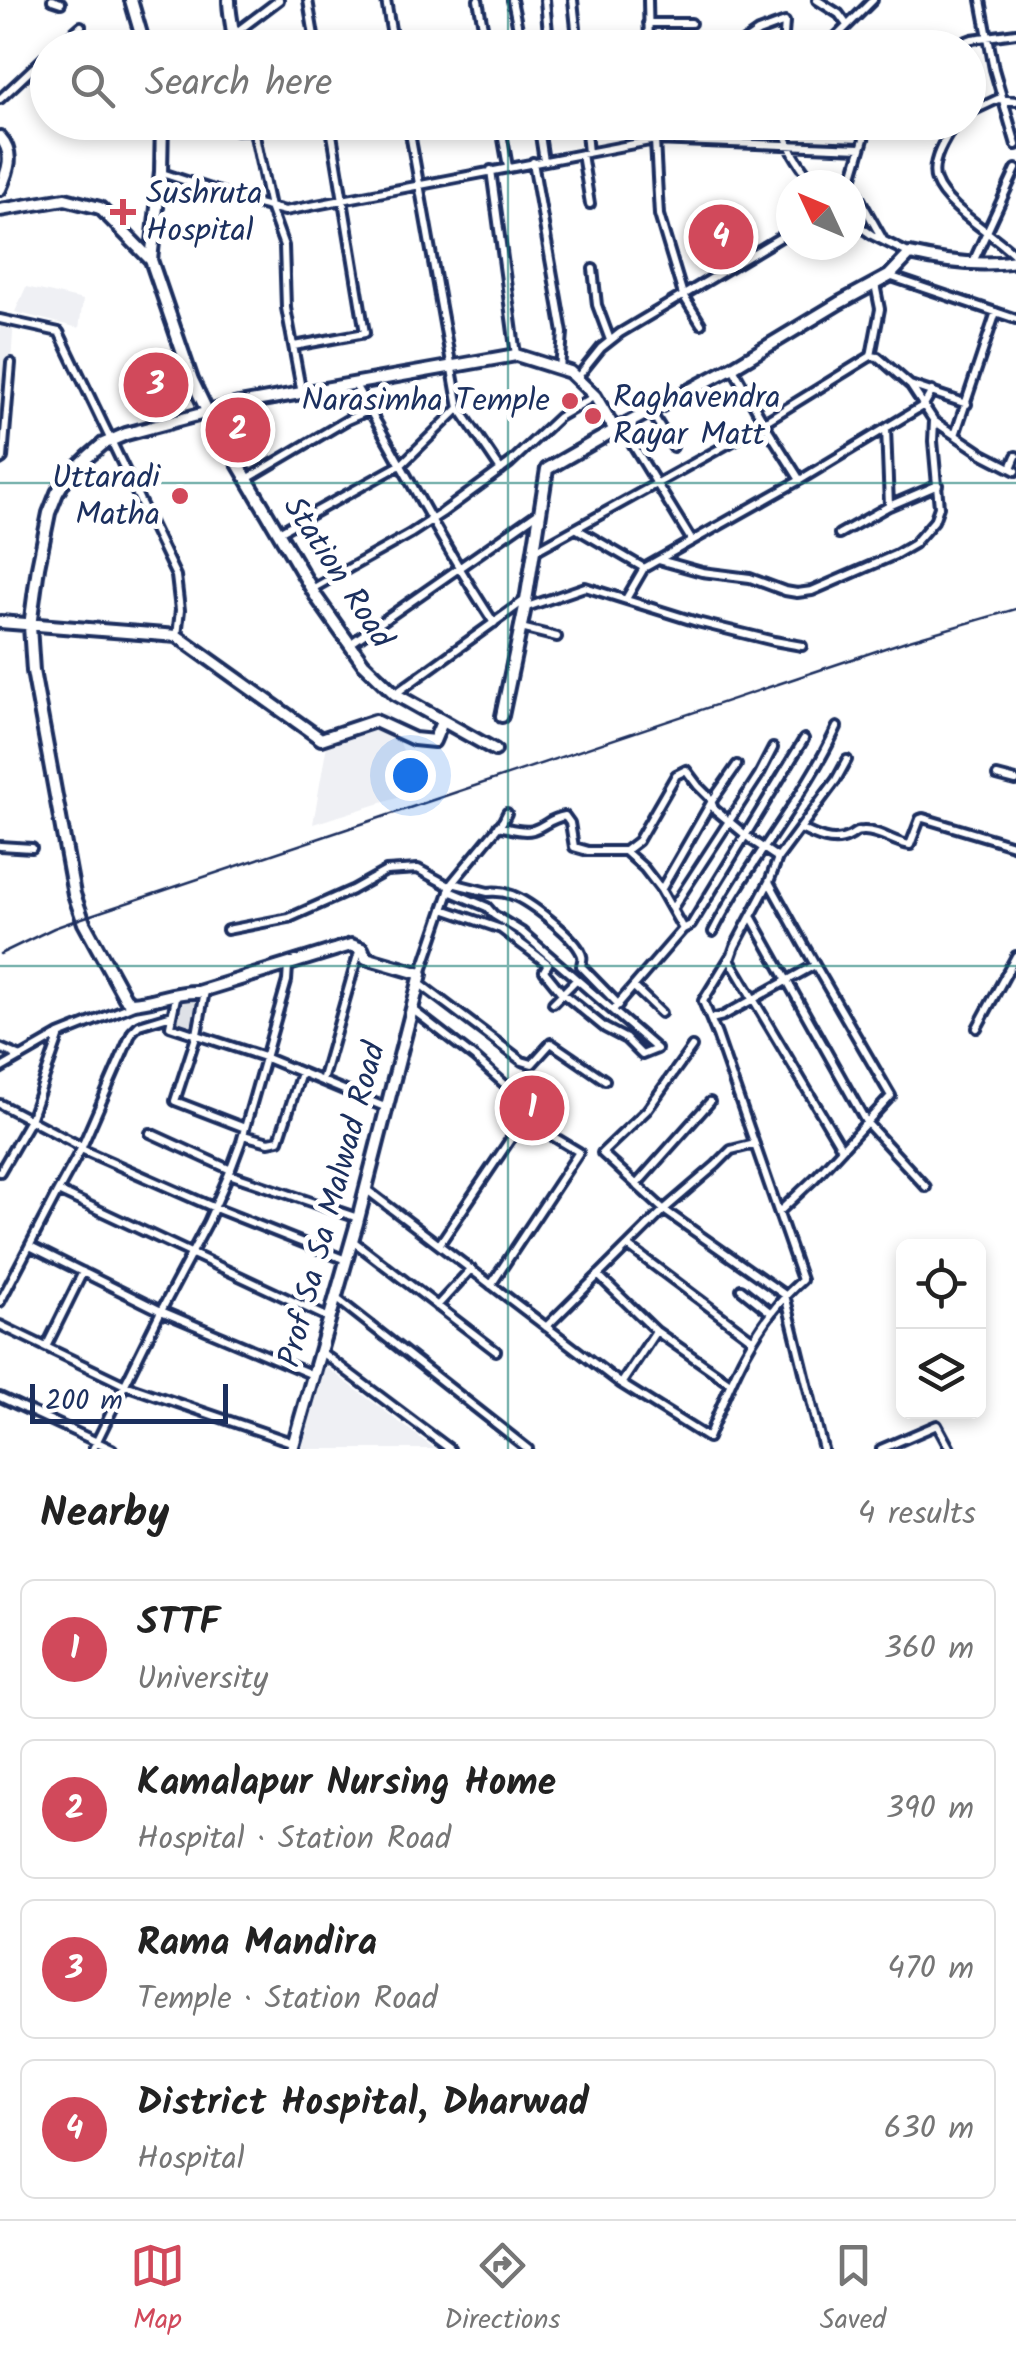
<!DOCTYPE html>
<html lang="en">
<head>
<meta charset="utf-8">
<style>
  body { margin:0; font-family:Kalam,sans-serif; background:#f2f2f2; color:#222 }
  .controls { position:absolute; right:30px; bottom:30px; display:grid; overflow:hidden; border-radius:15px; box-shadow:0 5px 15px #0003 }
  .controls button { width:90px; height:90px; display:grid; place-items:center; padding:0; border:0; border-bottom:2px solid #e0e0e0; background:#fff; color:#222; font:50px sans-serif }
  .compass { position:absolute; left:776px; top:170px; width:90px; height:90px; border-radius:50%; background:#fff; box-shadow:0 5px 15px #0003; rotate:314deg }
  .scale { position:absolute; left:30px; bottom:25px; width:198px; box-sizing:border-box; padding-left:10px; border:5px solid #1b2f5e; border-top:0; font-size:28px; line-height:35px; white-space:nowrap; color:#1b2f5e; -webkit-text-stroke:8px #fff; paint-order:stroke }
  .you { position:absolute; left:410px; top:775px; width:35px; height:35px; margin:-25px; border:8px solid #fff; border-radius:50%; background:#1a73e8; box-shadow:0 0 0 15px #1a73e833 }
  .badge { display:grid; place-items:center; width:65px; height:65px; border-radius:50%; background:#d1495b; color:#fff; font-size:32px; font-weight:700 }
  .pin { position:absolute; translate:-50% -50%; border:5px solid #fff; box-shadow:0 2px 10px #0006 }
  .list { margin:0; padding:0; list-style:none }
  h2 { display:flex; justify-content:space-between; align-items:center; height:130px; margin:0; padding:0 40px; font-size:42px }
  h2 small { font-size:32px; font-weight:400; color:#767676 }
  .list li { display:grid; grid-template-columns:65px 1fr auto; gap:30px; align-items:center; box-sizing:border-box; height:140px; margin:0 20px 20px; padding:0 20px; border:2px solid #e0e0e0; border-radius:15px }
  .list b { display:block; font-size:38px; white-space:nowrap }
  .list p { margin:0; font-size:32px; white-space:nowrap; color:#767676 }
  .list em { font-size:32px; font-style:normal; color:#767676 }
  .icon { flex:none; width:55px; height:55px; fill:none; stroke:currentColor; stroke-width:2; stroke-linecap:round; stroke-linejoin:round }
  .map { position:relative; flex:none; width:1016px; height:1449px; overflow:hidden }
  .search { position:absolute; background:#fff; box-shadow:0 5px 15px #0003; left:30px; right:30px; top:30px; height:110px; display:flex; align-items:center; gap:25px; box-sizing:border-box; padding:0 35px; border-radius:55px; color:#767676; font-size:38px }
  .sheet { height:770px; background:#fff }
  nav { display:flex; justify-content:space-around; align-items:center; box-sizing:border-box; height:140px; border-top:2px solid #e0e0e0; background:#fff; font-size:28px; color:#767676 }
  nav a { display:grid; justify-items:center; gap:5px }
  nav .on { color:#d1495b }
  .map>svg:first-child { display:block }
  .built { fill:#eff0f4 }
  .green { fill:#dee1e7; stroke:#7c88a2; stroke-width:2.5 }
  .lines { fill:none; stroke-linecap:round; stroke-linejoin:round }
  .street-casing { stroke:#1b2f5e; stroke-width:14 }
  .secondary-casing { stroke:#1b2f5e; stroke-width:18 }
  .street { stroke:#fff; stroke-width:6 }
  .secondary { stroke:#fff; stroke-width:10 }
  .rail { stroke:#1b2f5e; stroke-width:2.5 }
  .grid { fill:none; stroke:#0f766e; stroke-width:2.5; stroke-opacity:0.55 }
  .poi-dot { fill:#d1495b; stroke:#fff; stroke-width:4 }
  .labels { text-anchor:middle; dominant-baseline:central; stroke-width:10; stroke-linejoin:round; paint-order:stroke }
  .poi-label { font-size:32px; fill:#1b2f5e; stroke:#fff; text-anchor:start }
  .street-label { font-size:32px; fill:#1b2f5e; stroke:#fff }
</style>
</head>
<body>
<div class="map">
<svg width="1016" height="1449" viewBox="0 0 1016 1449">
  <rect width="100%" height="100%" fill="#fff"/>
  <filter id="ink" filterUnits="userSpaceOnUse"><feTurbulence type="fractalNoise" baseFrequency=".01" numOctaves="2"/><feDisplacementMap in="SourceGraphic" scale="20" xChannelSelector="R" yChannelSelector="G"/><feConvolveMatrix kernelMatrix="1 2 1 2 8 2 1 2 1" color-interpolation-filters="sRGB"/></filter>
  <g filter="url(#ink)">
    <path class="built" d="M26,287L83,300L79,328L15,312Z
      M0,318L14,319L6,436L0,464Z
      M387,712L420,791L313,824L329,733Z
      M325,1366L435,1449H302Z"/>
    <path class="green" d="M205,989L197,1034L170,1026L177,992Z"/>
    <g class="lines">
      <g class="street-casing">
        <path id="street" d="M52,0L61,3
          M308,0L316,48
          M386,0L394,48
          M478,0L487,48
          M512,0L522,48
          M545,0L548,33
          M573,0L578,48
          M648,0L649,48
          M817,0L839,14L847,25
          M981,0L994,69L1016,145
          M648,23H691
          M234,34L279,0
          M56,48L81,26
          M735,48L758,32L785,22L783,48
          M825,48L873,0
          M948,48L972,39L1016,33
          M42,97L48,110
          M0,99L48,54
          M968,113L998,99L1016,101
          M208,122L237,130L254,129
          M252,122L270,207L284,246L286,308L302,394
          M408,122L459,408L501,470
          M500,122L508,167
          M538,122L544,161
          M585,122L588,153
          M670,122L655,140L659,215L683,295L701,324
          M783,122C786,148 800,165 815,185
          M869,122L851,183L883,240
          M956,122C946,137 929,163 936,181C945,207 995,235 1016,256
          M582,154L590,204
          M533,162L563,333L560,369
          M491,170L516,355
          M162,173L250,202L285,211L655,140L861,148
          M851,220L872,235L910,254
          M973,262L1016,169
          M593,269L597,305L610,340
          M889,276L1016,319
          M0,319L59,332L176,576L180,610L177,636
          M294,346L365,333L330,122
          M871,356L880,309L875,284
          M733,368L764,423L800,480
          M577,378L601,348L620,333L791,231
          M355,385C402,464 443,546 494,623
          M911,386L934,421L983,454L1016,471
          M651,412L673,447
          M622,427L692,541
          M886,428L889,506
          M955,435L996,312
          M0,460L3,458L11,363
          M1011,468L1016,456
          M247,479L347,420L370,410
          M577,529L644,568
          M279,532L402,464L459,408
          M839,534L889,506L938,485
          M535,551L737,439L871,356L878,357L910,385L967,404
          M659,560L702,572L750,578L785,591L797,593L812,591L895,555L914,544L934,521L939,507L933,441L934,421
          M312,589L410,534L442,513L510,463L559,417L595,396
          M626,599L644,568L800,480L924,405L932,391
          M527,607L585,587L697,622L774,641L802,646
          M521,628L557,637
          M350,644L539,512
          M395,694L525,600
          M997,776L1016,781
          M498,826C509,828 522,833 533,830C546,826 548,819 565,816L570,823L574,847L588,851H625L644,868L661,890L683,929L613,1010
          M801,829C815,836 833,845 848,837C857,833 853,831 863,831C879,830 894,843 910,845L920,819L923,818L1016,846
          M0,846L32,848
          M625,851L638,841L676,775L686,770L698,786L710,798L714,809L754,842L778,858
          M452,883L488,892C496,891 504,892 512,895C530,902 571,934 580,951C584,958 582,959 581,966L619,1005
          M661,890L712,801L737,765
          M443,909L501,929L548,964L544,971L561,992L605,1028L626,1039L642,1055L657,1049L522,932L494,915L487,907L449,891
          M672,909L759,775L773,748
          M752,918L866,1122L926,1187
          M683,929L691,925L804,739
          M227,930L289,918L352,890L386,871L418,869L451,887
          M713,932C749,861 803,800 837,727
          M730,960L841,1147
          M421,974L452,883L503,821L507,813
          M420,984L522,1061L532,1064L551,1043L605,1080
          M634,987L661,1013
          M205,991L197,1034L175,1101L245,1128
          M177,993L170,1026L264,1057L387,1108
          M553,1003L576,980
          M413,1010L475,1058L528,1105L524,1119
          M711,1019L723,1016L815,965L769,882
          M977,1028L1016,956
          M692,1047L647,1110L602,1153L664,1210L785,1295L823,1449
          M0,1048L21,1057
          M0,1069L59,1035L134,1005
          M322,1081L360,948
          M0,1104L82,1147
          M150,1133L231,1170
          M243,1135L269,1142L279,1140L301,1073
          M81,1149L215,1208L346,1260
          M0,1172L30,1120L59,1037
          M229,1174L358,1218
          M636,1185L710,1102
          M367,1190L620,1383L708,1438C731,1380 754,1322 802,1280L717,1035L703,1001L730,957V960L735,946L769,882L778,858L836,780L847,760
          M58,1191L81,1149L132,1032L139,1025L172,1015
          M779,1212L815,1178L891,1096L815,965
          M353,1241L496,1351
          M439,1245L524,1119L579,1152L491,1285
          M30,1246L161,1311L313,1375
          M628,1246L752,1339
          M598,1275L656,1331L730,1383
          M741,1289L771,1313
          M336,1298L528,1449
          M0,1302L58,1191L329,1318
          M437,1306L471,1269
          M0,1325L125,1385L294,1443
          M546,1327L667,1207L716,1165L731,1150L755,1144
          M46,1347L83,1272
          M321,1352L450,1449
          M623,1381L656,1331
          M0,1397L112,1449
          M93,1449L161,1311L208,1222L229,1174L241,1142L287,981L288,966
          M881,1449L937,1425L950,1449"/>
      </g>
      <g class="secondary-casing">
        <path id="secondary" d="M131,0L145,48
          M229,0C229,17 235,31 233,48
          M0,137C15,154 8,171 0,189
          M0,210L65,199L100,208L151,260L192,380L208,413L317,598L363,663L395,694L495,750
          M151,260L161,172L162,122
          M0,622L177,636L321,739L375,721L414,739L434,741L442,722
          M502,716L525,607L547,469L615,430
          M292,1449L357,1223L421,974L366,958L362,949L351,945L198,992C173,991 155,1002 131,1003L125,998L84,923L74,894L33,671L30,626L38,567L49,513L57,493L66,478L89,456L103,444L126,434L239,404L516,355L570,372L595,396L615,430L733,367L839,303L889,276L910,254C944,262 981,267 1016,261"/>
      </g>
      <use href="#street" class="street"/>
      <use href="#secondary" class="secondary"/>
      <path class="rail" d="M0,954L54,928L82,918L906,641L1016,609"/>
    </g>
  </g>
  <path class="grid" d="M508,0V48M508,122V1449M0,483H1016M0,966H1016"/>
  <g class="poi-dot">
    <path d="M118 197h10v10h10v10h-10v10h-10v-10h-10v-10h10z"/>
    <circle cx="570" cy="401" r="10"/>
    <circle cx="593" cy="416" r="10"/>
    <circle cx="180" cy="496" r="10"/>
  </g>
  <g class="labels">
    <g class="poi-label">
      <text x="146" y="194">Sushruta<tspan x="146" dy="37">Hospital</tspan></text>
      <text x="613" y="398">Raghavendra<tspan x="613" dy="37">Rayar Matt</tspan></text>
      <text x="550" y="401" text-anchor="end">Narasimha Temple</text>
      <text x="160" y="478" text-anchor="end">Uttaradi<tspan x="160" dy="37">Matha</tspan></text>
    </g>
    <g class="street-label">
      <text transform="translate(337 573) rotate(57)">Station Road</text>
      <text transform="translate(333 1205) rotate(-75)">Prof Sa Sa Malwad Road</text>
    </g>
  </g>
</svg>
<div class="controls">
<button><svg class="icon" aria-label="locate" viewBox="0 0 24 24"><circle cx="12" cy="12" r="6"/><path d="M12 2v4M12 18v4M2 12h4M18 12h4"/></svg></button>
<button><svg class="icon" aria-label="layers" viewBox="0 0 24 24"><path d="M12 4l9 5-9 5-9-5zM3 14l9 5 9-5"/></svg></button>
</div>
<svg class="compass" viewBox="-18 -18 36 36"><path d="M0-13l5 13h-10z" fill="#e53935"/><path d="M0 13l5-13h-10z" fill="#767676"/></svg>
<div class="scale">200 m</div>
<div class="you"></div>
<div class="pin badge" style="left:532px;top:1108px">1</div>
<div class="pin badge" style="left:238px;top:430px">2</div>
<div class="pin badge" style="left:156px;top:385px">3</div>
<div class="pin badge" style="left:721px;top:237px">4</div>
<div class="search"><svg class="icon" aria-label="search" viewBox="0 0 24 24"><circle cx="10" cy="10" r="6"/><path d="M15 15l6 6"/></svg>Search here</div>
</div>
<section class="sheet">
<h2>Nearby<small>4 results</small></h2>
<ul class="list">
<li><span class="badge">1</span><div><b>STTF</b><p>University</p></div><em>360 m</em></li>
<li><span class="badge">2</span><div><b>Kamalapur Nursing Home</b><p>Hospital · Station Road</p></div><em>390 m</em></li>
<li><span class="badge">3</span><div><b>Rama Mandira</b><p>Temple · Station Road</p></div><em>470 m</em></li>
<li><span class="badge">4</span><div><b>District Hospital, Dharwad</b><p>Hospital</p></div><em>630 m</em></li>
</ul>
</section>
<nav>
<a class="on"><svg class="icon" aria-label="map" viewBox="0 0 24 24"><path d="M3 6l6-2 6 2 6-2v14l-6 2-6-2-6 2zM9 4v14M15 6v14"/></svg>Map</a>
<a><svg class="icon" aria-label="directions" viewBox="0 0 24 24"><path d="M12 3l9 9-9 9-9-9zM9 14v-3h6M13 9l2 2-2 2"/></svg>Directions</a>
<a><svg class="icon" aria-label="saved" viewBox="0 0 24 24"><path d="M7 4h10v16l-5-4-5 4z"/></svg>Saved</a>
</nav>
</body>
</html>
